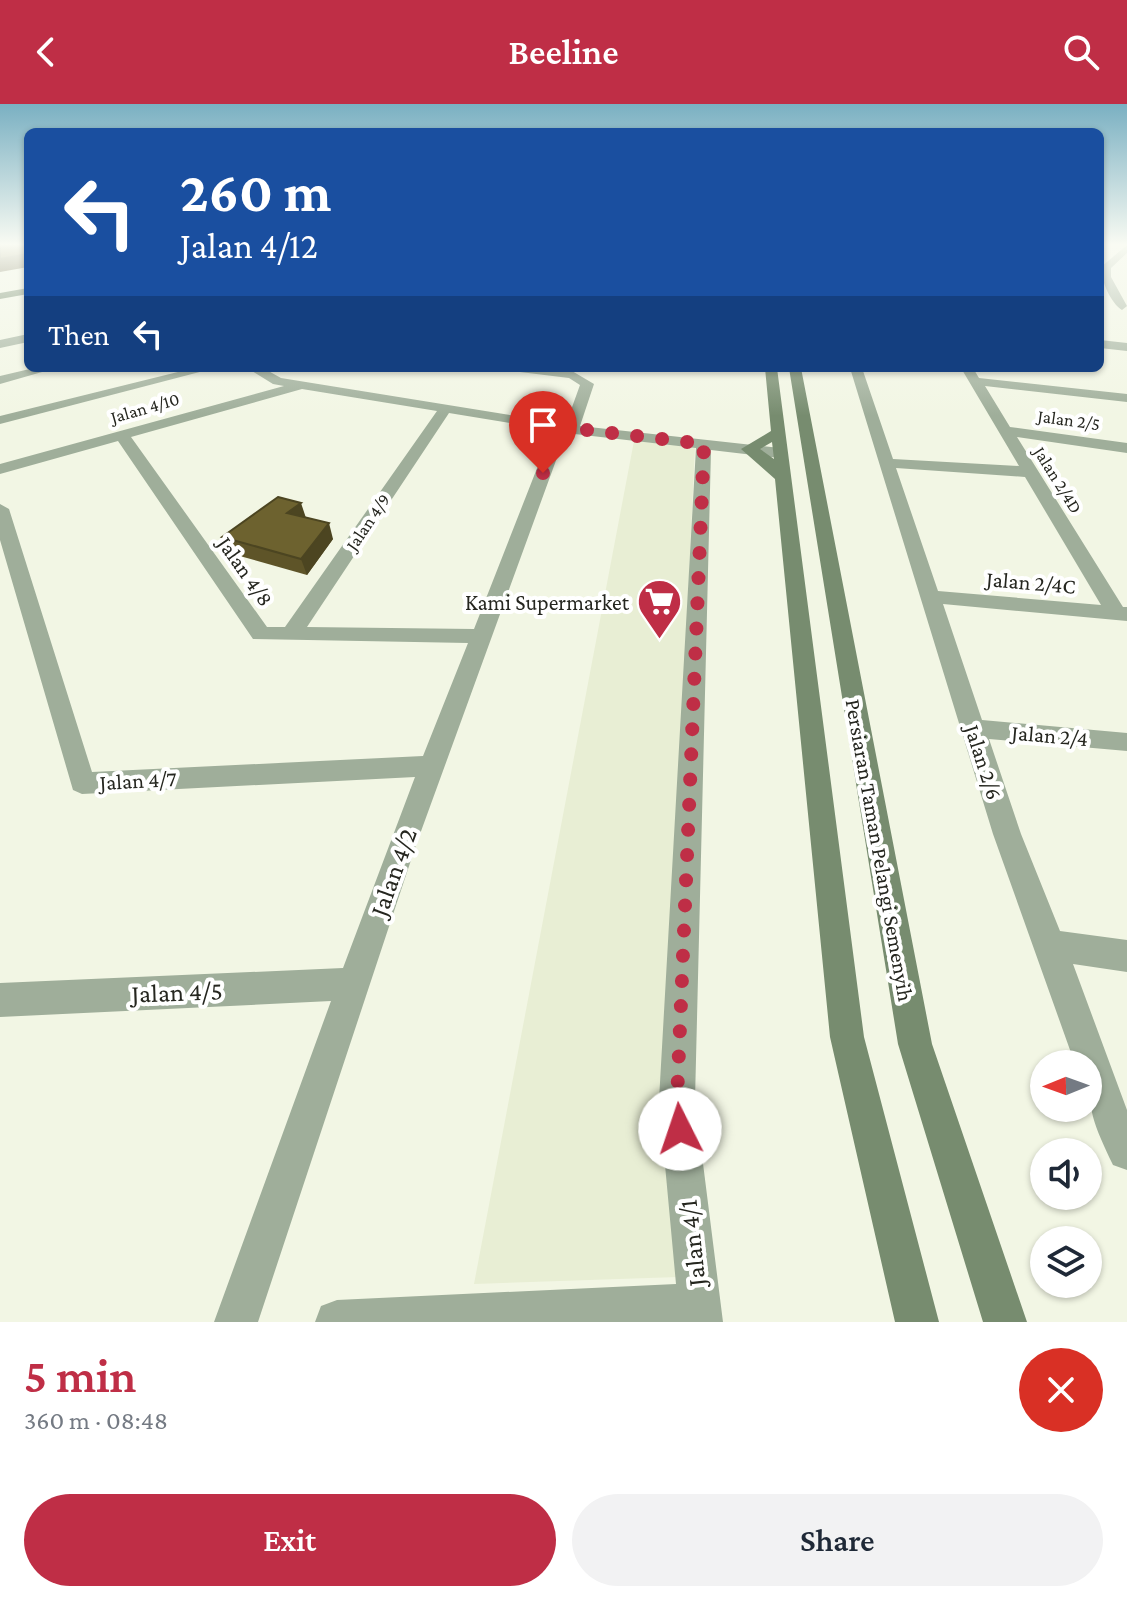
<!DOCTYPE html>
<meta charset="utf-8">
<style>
body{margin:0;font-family:"Crimson Pro",serif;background:#f2f2f3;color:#1f2937;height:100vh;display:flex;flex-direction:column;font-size:30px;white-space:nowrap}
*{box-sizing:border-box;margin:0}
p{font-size:26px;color:#747a83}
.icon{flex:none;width:44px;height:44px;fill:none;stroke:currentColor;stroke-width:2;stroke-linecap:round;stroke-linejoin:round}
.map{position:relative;height:1218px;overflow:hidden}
.side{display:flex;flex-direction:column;background:#fff;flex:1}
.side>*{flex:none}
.top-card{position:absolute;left:24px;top:24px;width:1080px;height:244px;border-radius:12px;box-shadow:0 2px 6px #0004;background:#1a4fa0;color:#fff;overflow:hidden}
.needle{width:52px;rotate:269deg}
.fabs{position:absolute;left:1030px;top:946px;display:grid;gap:16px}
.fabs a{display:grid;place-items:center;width:72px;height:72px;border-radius:50%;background:#fff;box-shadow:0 2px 6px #0004;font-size:40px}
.pin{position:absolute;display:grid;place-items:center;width:68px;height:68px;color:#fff;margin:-82px -34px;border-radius:50% 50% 50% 0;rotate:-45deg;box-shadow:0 0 8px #0007}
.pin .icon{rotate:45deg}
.me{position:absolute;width:88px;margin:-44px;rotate:356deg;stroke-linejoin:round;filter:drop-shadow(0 0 6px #0008)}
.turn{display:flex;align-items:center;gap:28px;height:168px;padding:0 24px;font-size:36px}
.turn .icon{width:104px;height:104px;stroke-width:2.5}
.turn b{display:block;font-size:56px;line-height:68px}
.then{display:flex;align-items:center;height:76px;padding:0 24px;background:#0003;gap:16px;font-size:30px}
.round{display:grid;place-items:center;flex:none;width:84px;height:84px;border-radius:42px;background:#f2f2f3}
.headline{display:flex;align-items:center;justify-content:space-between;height:136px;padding:0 24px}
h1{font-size:48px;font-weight:600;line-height:60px;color:#bf2e46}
.cta{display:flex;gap:16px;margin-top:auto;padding:16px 24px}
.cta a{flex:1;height:92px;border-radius:48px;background:#bf2e46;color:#fff;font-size:32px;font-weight:600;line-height:92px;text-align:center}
.cta a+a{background:#f2f2f3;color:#1f2937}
header{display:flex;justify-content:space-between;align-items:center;height:104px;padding:0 24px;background:#bf2e46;color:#fff;font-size:36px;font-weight:600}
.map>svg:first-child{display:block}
.built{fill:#e8eed4}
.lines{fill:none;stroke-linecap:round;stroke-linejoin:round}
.street{fill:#9fae9a;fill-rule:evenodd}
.secondary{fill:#778c6f;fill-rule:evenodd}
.primary{fill:#5a7451;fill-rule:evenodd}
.wall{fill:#5e5428}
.shaded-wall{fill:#4c4521}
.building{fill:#6d622f;stroke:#4c4521;stroke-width:2}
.route{stroke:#bf2e46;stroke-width:14;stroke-dasharray:0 25.2}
.labels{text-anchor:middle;stroke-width:8;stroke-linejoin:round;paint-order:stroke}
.far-street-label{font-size:18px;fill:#25261f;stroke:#fff}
.street-label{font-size:22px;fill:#25261f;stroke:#fff}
.poi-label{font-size:22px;fill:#25261f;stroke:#fff;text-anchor:end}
.near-street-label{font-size:26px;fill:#25261f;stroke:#fff}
</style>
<header><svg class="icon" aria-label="back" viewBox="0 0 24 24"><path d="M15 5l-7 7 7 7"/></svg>Beeline<svg class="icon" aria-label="search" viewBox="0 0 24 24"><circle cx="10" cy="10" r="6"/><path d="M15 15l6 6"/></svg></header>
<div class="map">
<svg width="1127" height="1218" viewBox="0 0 1127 1218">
<rect width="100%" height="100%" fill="#f2f6e4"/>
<!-- built -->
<polygon class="built" points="634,337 695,343 664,1007 678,1173 474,1180"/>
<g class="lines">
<!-- street -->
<g class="street">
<path d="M1127 141V149L1111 164V173L1127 202 1122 206C1111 199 1101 177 1101 163Z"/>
<polygon points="28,230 28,238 0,244 0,236"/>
<polygon points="1100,236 1127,239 1127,247 1100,244"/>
<polygon points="34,264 56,264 0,280 0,272"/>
<polygon points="194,264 215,264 0,320 0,312"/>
<path d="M247 264H263L281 274 566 320 580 281 569 274 520 268 514 264 572 267 594 280 580 322 780 344 788 349 780 354 711 346 695 996 723 1218H315L321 1202 337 1196 676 1180 659 996 696 344 566 329 416 741 258 1218H214L331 897 0 913V879L343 864 415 673 82 690 73 686 0 436V400L9 405 92 668 423 652 468 539 253 535 118 337 0 370V360L284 282 273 280ZM302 285 437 307 285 523H267L131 333ZM449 309 552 326 474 525 307 523Z"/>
<path d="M850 264H862L893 355 1019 362 961 264H973L979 274 1127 290V298L985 282 1010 323 1127 339V349L1017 333 1123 503H1127V517L943 500 982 616 1127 629V647L989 635 1021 730 1060 827 1127 836V868L1073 860 1127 1006V1066L1113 1061C1093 1019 1088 1007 1088 960H1075L993 730ZM896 364 1025 373 1101 501 938 487Z"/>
</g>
<!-- secondary -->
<g class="secondary">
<path d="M765 264H777L864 933 939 1218H895L830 933 775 375 741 345 771 327ZM772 338 774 355 760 345Z"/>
<polygon points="789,264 801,264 932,940 1027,1218 983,1218 898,940"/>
</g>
<!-- primary -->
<polygon class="primary" points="28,184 28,190 0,195 0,189"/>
</g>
<!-- wall -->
<polygon class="wall" points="305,413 333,435 307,471 229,449 222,433"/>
<!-- shaded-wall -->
<g class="shaded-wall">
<polygon points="28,150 28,163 0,168 0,155"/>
<polygon points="301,399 306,414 287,409"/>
<polygon points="329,419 333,435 307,471 301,455"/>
</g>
<!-- building -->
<g class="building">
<polygon points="0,141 28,141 28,150 0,155"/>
<polygon points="278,393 301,399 287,409 329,419 301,455 222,433"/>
</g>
<!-- sky -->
<linearGradient id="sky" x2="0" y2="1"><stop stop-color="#7ab0c2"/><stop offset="0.45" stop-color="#f9fbf3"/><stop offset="1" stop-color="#f9fbf3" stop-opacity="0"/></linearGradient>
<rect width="1127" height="312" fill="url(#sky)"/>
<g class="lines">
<!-- route -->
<polyline class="route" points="543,369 561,323 704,340 677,996 680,1025"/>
</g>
<!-- icons -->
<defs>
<symbol id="supermarket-pin" viewBox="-11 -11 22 30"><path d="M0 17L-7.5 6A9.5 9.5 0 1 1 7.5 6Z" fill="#bf2e46" stroke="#fff"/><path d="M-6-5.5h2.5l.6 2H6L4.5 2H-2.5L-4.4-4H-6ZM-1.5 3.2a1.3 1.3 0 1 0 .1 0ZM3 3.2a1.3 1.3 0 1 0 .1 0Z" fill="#fff"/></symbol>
</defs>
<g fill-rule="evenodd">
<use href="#supermarket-pin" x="634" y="472" width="51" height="69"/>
</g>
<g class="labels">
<!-- far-street labels -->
<g class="far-street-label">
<text transform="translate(145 304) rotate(-16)" y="6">Jalan 4/10</text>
<text transform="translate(1069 316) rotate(8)" y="6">Jalan 2/5</text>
<text transform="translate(1058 376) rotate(58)" y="6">Jalan 2/4D</text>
<text transform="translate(368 418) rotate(-56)" y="6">Jalan 4/9</text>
</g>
<!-- street labels -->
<g class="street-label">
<text transform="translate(246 467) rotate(55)" y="8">Jalan 4/8</text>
<text transform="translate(1031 478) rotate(5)" y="8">Jalan 2/4C</text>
<text transform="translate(1050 631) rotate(5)" y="8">Jalan 2/4</text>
<text transform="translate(984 658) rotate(72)" y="8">Jalan 2/6</text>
<text transform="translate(138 676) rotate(-3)" y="8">Jalan 4/7</text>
<text transform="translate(880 746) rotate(80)" y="8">Persiaran Taman Pelangi Semenyih</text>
</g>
<!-- poi labels -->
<g class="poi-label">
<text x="629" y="506">Kami Supermarket</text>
</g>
<!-- near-street labels -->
<g class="near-street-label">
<text transform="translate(393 768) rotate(-70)" y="9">Jalan 4/2</text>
<text transform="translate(177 888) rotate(-2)" y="9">Jalan 4/5</text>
<text transform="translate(692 1139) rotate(-96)" y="9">Jalan 4/1</text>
</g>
</g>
</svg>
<div class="fabs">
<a><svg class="needle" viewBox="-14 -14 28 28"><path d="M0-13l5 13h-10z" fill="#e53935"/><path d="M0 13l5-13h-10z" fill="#747a83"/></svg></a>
<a><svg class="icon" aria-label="sound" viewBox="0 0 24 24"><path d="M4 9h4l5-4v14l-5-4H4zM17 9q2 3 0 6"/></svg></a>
<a><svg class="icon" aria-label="layers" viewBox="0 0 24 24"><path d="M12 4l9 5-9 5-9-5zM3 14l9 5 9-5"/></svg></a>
</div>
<div class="pin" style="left:543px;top:369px;background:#d93025"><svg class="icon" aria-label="arrive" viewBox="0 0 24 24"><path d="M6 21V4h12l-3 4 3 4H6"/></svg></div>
<svg class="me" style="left:680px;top:1025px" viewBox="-20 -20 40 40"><circle r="19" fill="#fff"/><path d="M0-13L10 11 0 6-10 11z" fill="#bf2e46"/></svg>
<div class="top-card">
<div class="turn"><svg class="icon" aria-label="left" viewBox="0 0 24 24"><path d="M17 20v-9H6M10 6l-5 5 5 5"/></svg><div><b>260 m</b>Jalan 4/12</div></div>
<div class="then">Then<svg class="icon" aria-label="left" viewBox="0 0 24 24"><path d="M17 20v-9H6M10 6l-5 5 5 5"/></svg></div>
</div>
</div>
<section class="side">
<div class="headline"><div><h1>5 min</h1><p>360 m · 08:48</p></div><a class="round" style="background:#d93025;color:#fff"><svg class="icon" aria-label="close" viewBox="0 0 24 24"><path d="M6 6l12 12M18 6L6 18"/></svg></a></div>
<div class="cta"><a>Exit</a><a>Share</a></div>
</section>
